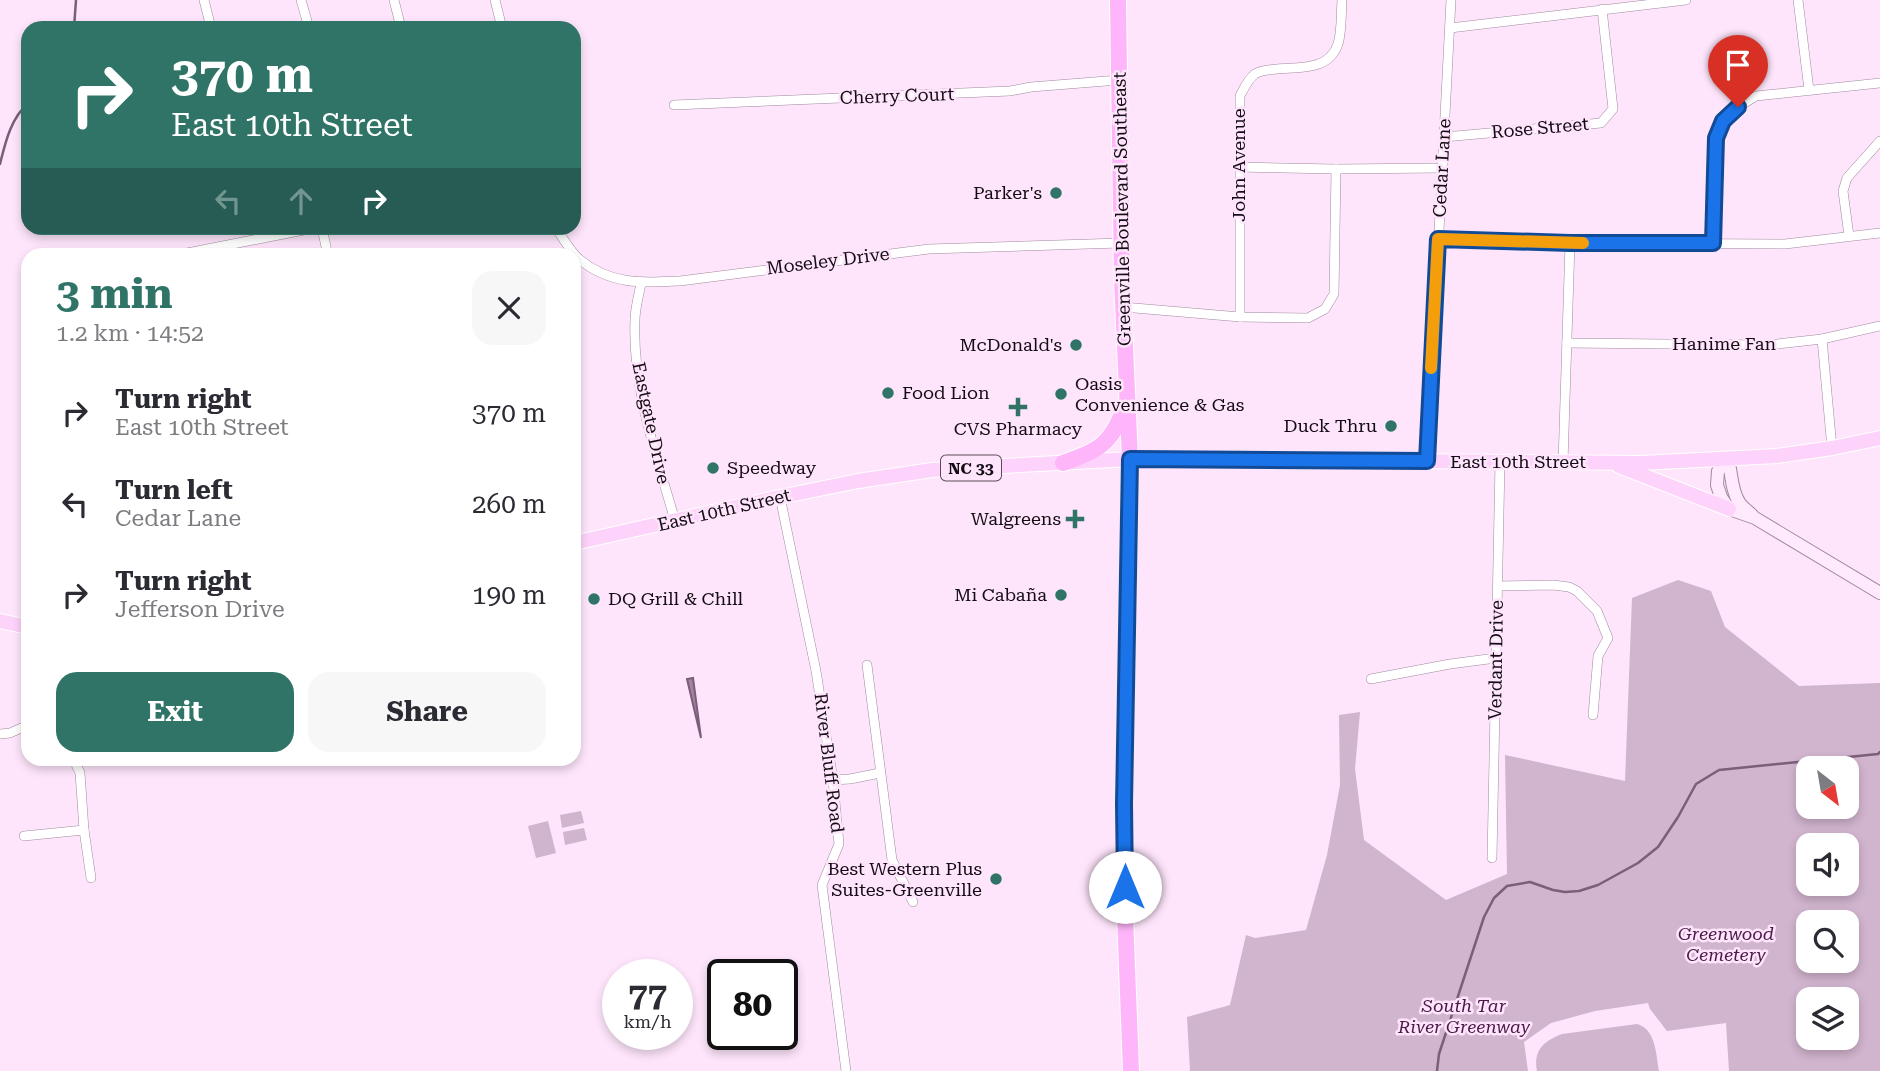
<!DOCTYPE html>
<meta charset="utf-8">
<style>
body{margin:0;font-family:"Roboto Serif",serif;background:#f7f7f7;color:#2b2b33;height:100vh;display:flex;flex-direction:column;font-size:26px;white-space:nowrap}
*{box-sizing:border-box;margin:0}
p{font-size:23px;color:#7c7c81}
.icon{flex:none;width:38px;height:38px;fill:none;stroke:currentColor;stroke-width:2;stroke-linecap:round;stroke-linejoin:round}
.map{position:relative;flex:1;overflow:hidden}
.details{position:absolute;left:21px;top:248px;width:560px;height:518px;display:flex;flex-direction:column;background:#fff;border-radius:21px;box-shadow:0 4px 10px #0003}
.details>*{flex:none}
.top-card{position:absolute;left:21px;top:21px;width:560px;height:214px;border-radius:21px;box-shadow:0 4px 10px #0003;background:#307468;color:#fff;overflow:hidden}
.needle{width:46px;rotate:149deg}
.fabs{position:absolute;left:1796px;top:756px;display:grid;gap:14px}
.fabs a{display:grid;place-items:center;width:63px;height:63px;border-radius:14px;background:#fff;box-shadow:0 4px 10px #0003;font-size:35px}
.speed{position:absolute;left:602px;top:959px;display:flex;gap:14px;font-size:35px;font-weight:700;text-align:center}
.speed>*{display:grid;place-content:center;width:91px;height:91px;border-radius:50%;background:#fff;box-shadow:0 4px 10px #0003;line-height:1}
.speed small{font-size:18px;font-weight:400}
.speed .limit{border:4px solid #111;border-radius:10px;background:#fff;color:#111}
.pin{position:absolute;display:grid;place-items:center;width:60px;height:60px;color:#fff;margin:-72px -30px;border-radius:50% 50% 50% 0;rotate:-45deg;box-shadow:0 0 7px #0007}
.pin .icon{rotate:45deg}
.me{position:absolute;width:77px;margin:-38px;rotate:0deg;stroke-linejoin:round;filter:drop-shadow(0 0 5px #0008)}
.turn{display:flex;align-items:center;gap:24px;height:147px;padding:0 35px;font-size:32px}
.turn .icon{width:91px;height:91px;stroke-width:2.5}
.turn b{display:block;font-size:49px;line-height:60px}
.lanes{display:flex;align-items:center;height:66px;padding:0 35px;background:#0003;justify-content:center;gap:35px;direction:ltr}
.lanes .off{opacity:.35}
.round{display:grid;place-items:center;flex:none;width:74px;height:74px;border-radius:21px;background:#f7f7f7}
.headline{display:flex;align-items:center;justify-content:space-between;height:119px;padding:0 35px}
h1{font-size:42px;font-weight:700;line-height:52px;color:#307468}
.button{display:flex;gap:14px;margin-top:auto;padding:14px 35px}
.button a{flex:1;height:80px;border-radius:21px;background:#307468;color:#fff;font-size:28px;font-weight:700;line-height:80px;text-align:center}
.button a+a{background:#f7f7f7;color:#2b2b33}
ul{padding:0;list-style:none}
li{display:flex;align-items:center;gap:21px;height:91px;padding:0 35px}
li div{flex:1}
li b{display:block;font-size:26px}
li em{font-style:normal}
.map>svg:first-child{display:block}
.green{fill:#d1b4ce;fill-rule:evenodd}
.water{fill:#a781a4;stroke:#7b5e79;stroke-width:2}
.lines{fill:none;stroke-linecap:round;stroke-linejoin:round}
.stream{stroke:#7b5e79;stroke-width:2.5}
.street-casing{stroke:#a0899e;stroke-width:10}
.secondary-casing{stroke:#a0899e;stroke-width:14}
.primary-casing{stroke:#fff;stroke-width:16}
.highway-casing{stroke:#fff;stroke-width:18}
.street{stroke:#fff;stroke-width:9}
.secondary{stroke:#ffe9fd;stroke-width:12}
.primary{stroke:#fed3fb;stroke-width:14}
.highway{stroke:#feb5f9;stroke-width:16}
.route-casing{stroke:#114b97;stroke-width:18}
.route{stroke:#1a73e8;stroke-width:12}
.slow{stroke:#f59e0b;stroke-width:12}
.poi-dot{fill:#307468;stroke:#fee5fb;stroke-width:2.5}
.labels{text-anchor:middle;stroke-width:5;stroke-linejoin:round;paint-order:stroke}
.shield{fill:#fee5fb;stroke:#5a4d59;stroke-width:2}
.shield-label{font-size:16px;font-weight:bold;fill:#140c14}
.street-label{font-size:18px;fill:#140c14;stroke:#fee5fb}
.poi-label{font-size:18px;fill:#140c14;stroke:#fee5fb;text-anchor:end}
.park-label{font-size:18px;font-style:italic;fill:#4a1948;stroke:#fee5fb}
</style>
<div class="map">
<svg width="1880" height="1071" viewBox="0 0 1880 1071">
<rect width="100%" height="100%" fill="#fee5fb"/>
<!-- green -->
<g class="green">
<path d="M1678 580 1711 591 1725 627 1799 686 1880 683V1071H1729L1726 1023 1667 1031 1650 1009 1648 1003 1595 1011 1551 1023 1524 1042 1528 1071H1190L1187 1017 1230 1005 1246 935 1255 938 1306 930 1327 855 1340 785 1339 715 1360 712 1355 769 1364 840 1446 900 1507 874 1505 755 1625 781 1632 598ZM1846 768V807H1808V768ZM1808 845H1846V884H1808ZM1846 922V961H1808V922ZM1808 999H1846V1038H1808Z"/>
<polygon points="581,811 584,823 562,828 560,815"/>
<polygon points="548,821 556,853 536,858 528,826"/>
<polygon points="584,828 587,840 565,845 563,832"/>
<path d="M1637 1024C1656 1029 1656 1055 1659 1071H1537C1533 1050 1544 1041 1562 1034Z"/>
</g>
<!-- water -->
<polygon class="water" points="693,678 701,738 687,679"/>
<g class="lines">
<!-- stream -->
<g class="stream">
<polyline points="74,28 76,0"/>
<path d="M0 164C5 144 11 117 28 104"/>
<polyline points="1437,1071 1439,1054 1484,917 1494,898 1507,886 1530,882 1553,890 1565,892 1579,891 1598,885 1638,863 1658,847 1678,817 1696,784 1719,770 1878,754 1880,752"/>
</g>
<defs>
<g id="street">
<polyline points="204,0 211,28"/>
<polyline points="301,0 309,28"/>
<polyline points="394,0 401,28"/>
<polyline points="495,0 502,28"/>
<polyline points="1798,0 1809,90"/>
<polyline points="1450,28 1686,0"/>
<polyline points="674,105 1010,91 1031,87 1119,80"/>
<polyline points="1444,137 1601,123 1613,109 1602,9"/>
<polyline points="1239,167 1336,169 1442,168"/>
<polyline points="322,228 328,256"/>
<path d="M556 228C563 238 570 251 579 259 610 285 643 283 680 281L929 249 1121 243"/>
<polyline points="1849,236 1843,191 1847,178 1880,141"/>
<polyline points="1438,239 1570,243 1785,244 1880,233"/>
<polyline points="1713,243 1716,139 1722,121 1738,107 1756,96 1880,83"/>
<polyline points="172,256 314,228"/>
<path d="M641 283C639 295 635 308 635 320 632 388 657 457 675 521"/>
<polyline points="1123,307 1240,317 1308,318 1325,309 1334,294 1336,169"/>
<path d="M1240 317V96C1244 88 1248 79 1255 74 1261 70 1270 70 1277 69 1299 67 1329 71 1338 44 1342 31 1341 14 1342 0"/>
<polyline points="1822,339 1832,448"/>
<polyline points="1567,343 1768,345 1822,339 1880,326"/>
<polyline points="1427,462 1451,0"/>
<polyline points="1563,463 1570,243"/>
<polyline points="780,497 816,671 833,780 839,844 822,885 846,1071"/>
<polyline points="1498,586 1553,585 1569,587 1577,591 1597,611 1608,638 1598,656 1593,715"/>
<polyline points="867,665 892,860 913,902"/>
<polyline points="28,679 28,690"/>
<polyline points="1371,679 1450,664 1496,658"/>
<polyline points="0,734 10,733 28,725"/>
<polyline points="74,760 80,773 84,830 91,878"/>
<polyline points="833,780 850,779 880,773"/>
<polyline points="24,836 84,830"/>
<polyline points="1492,858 1500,462"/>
</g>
<g id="secondary">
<polyline points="1728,460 1718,471 1717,485 1721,497 1729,509 1755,518 1880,593"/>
<path d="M1728 460C1732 473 1731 490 1739 502 1742 507 1748 511 1752 515"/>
</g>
<g id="primary">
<polyline points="1619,466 1729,509"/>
<polyline points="574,543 780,497 858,481 932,470 1130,459 1641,463 1777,456 1832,448 1880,438"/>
<polyline points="0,621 28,627"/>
</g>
<g id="highway">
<polyline points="1118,0 1122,278 1130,459 1124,804 1125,915 1131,1071"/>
<path d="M1063 463C1101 449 1110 445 1125 407"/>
</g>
</defs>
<!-- street casing -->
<use href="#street" class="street-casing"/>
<!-- secondary casing -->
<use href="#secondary" class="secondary-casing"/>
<!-- primary casing -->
<use href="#primary" class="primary-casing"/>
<!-- highway casing -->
<use href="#highway" class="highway-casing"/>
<!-- street -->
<use href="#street" class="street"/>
<!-- secondary -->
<use href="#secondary" class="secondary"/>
<!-- primary -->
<use href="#primary" class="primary"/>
<!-- highway -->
<use href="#highway" class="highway"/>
</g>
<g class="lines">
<defs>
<polyline id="route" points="1125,887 1124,804 1130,459 1427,461 1438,239 1570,243 1713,243 1716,138 1723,121 1738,107"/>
</defs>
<!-- route casing -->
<use href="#route" class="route-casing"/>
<!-- route -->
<use href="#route" class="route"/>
<!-- slow -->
<polyline class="slow" points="1431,368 1438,239 1583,243"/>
</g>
<!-- markers -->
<g class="poi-dot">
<circle cx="1056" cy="193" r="7"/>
<circle cx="1076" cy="345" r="7"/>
<circle cx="888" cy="393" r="7"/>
<circle cx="1061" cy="394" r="7"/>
<path d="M1014.5 396.5h7v7h7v7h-7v7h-7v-7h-7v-7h7z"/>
<circle cx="1391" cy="426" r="7"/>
<circle cx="713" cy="468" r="7"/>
<path d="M1071.5 508.5h7v7h7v7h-7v7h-7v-7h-7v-7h7z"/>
<circle cx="1061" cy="595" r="7"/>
<circle cx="594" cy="599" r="7"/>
<circle cx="996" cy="879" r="7"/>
</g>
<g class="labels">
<!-- shield labels -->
<rect class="shield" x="941" y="455.5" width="60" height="25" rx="5"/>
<g class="shield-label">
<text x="971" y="474">NC 33</text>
</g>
<!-- street labels -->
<g class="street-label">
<text transform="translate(897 96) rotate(-2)" y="6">Cherry Court</text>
<text transform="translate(1540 128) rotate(-5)" y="6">Rose Street</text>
<text transform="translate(1239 165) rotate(-90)" y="6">John Avenue</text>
<text transform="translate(1442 168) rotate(-87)" y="6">Cedar Lane</text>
<text transform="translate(1122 209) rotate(-91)" y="6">Greenville Boulevard Southeast</text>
<text transform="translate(828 261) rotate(-7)" y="6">Moseley Drive</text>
<text x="1724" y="350">Hanime Fan</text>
<text transform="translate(651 423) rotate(78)" y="6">Eastgate Drive</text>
<text x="1518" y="468">East 10th Street</text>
<text transform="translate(724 510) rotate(-13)" y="6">East 10th Street</text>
<text transform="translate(1496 660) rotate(-89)" y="6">Verdant Drive</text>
<text transform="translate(829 763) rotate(83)" y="6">River Bluff Road</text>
</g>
<!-- poi labels -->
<g class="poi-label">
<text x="1042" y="199">Parker's</text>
<text x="1062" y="351">McDonald's</text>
<text x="1075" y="390" text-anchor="start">Oasis<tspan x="1075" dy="21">Convenience &amp; Gas</tspan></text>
<text x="902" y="399" text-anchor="start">Food Lion</text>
<text x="1377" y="432">Duck Thru</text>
<text x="1018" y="435" text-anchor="middle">CVS Pharmacy</text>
<text x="727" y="474" text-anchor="start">Speedway</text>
<text x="1061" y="525">Walgreens</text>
<text x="1047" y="601">Mi Cabaña</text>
<text x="608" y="605" text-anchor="start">DQ Grill &amp; Chill</text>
<text x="982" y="875">Best Western Plus<tspan x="982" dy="21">Suites-Greenville</tspan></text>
</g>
<!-- park labels -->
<g class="park-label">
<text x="1726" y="940">Greenwood<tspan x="1726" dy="21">Cemetery</tspan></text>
<text x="1464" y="1012">South Tar<tspan x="1464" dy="21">River Greenway</tspan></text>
</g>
</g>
</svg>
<div class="fabs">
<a><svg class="needle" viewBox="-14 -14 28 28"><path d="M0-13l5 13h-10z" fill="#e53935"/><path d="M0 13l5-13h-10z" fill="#7c7c81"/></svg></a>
<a><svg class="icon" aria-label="sound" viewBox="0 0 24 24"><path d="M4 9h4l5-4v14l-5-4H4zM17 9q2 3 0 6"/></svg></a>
<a><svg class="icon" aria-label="search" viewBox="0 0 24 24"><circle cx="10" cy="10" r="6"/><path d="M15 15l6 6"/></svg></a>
<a><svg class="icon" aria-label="layers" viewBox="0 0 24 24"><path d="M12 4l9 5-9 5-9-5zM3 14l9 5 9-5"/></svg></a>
</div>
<div class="speed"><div>77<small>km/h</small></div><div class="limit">80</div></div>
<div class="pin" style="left:1738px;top:107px;background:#d93025"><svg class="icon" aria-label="arrive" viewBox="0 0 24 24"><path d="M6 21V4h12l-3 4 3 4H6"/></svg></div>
<svg class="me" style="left:1125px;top:887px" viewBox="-20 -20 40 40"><circle r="19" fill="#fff"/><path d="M0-13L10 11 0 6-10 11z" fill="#1a73e8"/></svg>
<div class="top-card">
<div class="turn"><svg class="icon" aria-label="right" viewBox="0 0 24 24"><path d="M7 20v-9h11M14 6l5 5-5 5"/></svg><div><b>370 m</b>East 10th Street</div></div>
<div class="lanes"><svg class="icon off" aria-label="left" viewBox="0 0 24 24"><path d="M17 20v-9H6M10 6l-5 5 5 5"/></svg><svg class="icon off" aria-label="ahead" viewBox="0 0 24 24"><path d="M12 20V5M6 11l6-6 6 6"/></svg><svg class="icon" aria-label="right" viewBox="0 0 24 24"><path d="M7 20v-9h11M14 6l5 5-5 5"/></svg></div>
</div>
<section class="details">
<div class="headline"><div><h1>3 min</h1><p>1.2 km · 14:52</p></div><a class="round"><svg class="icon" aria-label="close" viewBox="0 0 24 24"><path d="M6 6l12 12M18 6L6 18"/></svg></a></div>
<ul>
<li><svg class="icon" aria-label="right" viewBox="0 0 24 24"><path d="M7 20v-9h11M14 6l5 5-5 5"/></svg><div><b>Turn right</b><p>East 10th Street</p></div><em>370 m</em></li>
<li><svg class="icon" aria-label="left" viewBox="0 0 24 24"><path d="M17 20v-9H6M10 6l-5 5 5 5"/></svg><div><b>Turn left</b><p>Cedar Lane</p></div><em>260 m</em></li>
<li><svg class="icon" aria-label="right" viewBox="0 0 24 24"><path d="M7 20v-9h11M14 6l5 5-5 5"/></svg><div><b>Turn right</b><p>Jefferson Drive</p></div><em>190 m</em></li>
</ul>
<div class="button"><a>Exit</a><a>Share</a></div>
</section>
</div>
